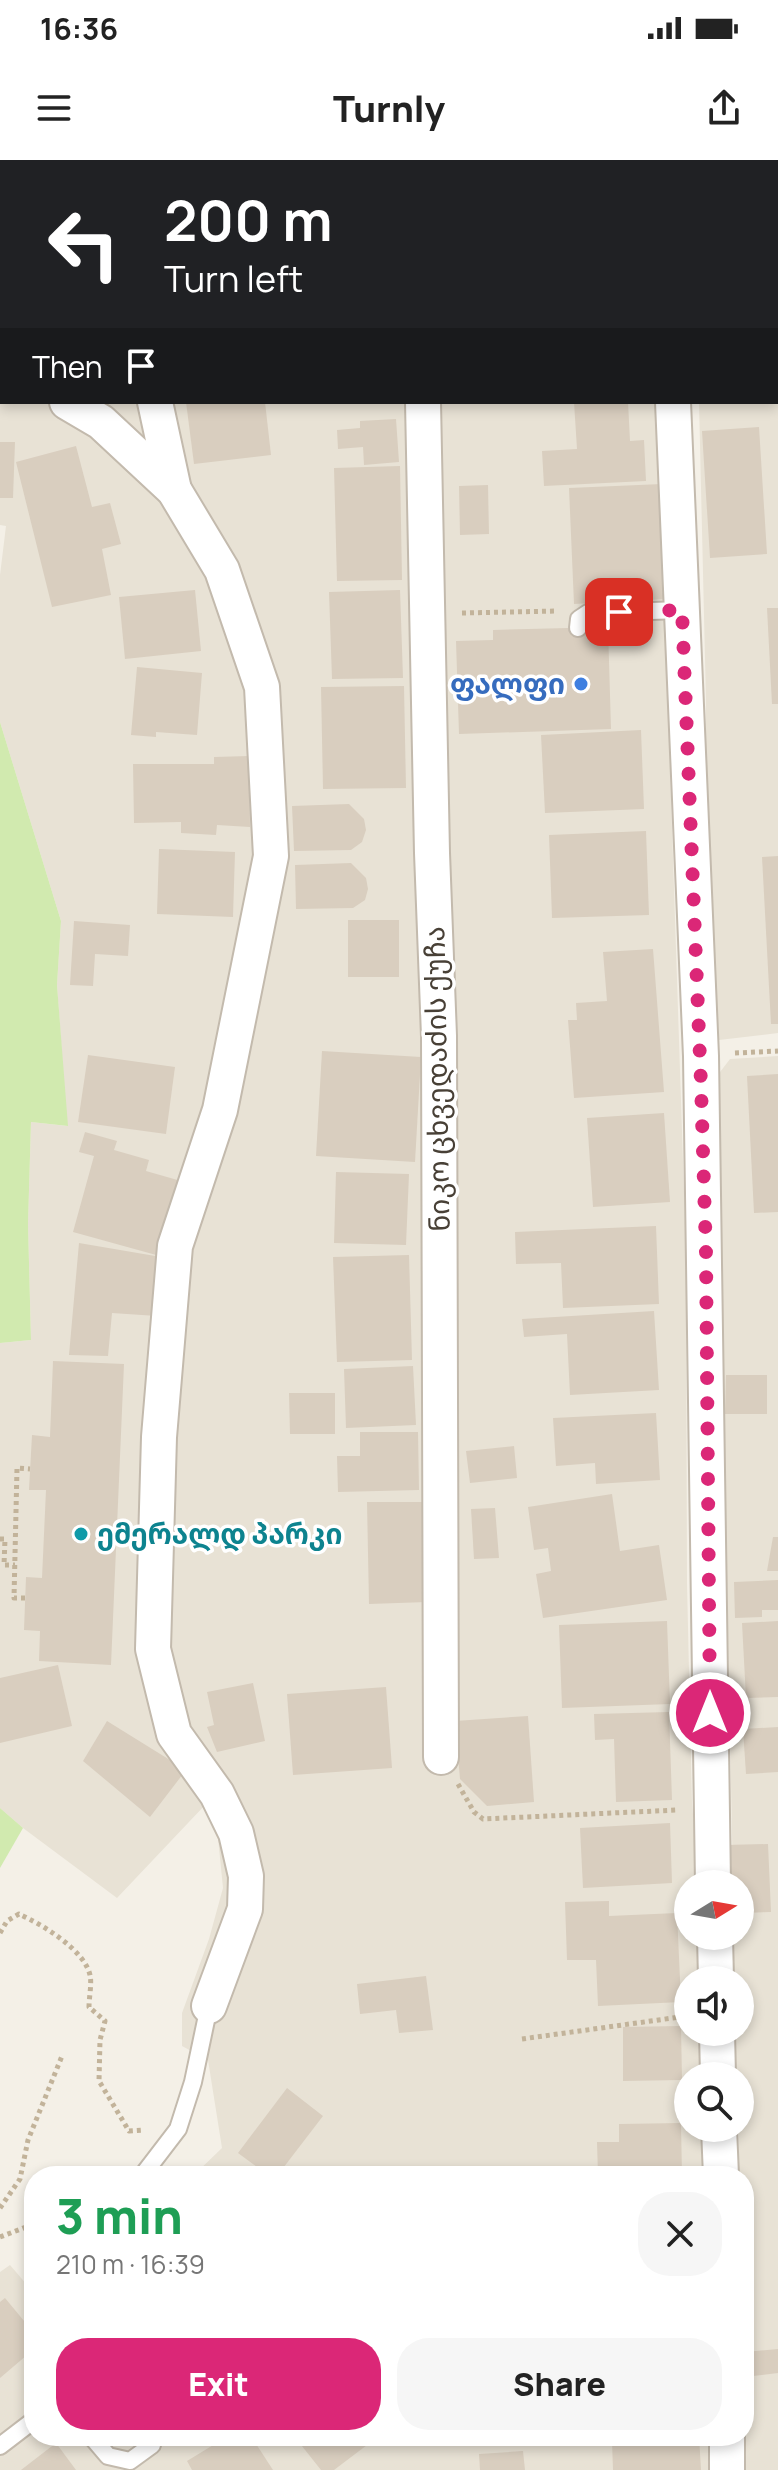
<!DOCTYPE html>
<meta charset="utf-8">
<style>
body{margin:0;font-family:Manrope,"Noto Sans Georgian",sans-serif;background:#f6f6f6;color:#222;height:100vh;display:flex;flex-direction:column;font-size:30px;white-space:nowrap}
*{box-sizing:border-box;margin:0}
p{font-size:26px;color:#767676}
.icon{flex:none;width:44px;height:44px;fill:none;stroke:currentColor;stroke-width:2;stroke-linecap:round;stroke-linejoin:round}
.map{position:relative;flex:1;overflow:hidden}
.drawer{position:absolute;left:24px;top:2006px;width:730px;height:280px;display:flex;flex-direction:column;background:#fff;border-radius:32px;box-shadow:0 4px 12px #0003}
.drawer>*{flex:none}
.guide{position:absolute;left:0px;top:0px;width:778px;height:244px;box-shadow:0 4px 12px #0003;background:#202124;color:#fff;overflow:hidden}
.needle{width:52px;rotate:79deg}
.buttons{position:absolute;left:674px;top:1710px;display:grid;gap:16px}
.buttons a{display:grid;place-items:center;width:80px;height:80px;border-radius:50%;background:#fff;box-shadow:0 4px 12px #0003;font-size:40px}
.pin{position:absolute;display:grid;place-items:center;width:68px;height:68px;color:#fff;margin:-34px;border-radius:16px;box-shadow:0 4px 12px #0006}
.me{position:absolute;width:88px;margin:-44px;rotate:0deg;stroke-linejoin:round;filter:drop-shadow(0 0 6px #0008)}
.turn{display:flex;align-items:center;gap:28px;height:168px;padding:0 32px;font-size:36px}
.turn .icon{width:104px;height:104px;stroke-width:2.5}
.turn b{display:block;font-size:56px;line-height:68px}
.then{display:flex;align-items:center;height:76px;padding:0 32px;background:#0003;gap:16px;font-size:30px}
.round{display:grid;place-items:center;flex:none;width:84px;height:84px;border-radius:32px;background:#f6f6f6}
.summary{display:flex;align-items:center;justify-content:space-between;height:136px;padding:0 32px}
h1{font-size:48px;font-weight:800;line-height:60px;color:#1e9e55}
.action{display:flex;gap:16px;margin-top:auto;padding:16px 32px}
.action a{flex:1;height:92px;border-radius:32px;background:#db2777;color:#fff;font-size:32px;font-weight:800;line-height:92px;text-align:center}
.action a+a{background:#f6f6f6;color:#222}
.status{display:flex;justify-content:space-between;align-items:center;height:56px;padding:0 40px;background:#fff;direction:ltr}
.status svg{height:22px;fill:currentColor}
header{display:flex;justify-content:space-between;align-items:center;height:104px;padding:0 32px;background:#fff;font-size:36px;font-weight:800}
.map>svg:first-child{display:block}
.residential{fill:#e8e2d5}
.green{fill:#d1eaaf}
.building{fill:#d9cebf}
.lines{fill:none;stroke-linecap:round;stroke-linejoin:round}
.service-casing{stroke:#c3baad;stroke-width:20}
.minor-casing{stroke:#c3baad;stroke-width:38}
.path{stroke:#c2b39a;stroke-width:5;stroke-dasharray:4 4;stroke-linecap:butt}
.service{stroke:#fff;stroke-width:16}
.minor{stroke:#fff;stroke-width:34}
.route{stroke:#db2777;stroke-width:14;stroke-dasharray:0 25.2}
.shop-dot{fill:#3f7fe0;stroke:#fff;stroke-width:3}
.culture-dot{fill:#0f9aa8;stroke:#fff;stroke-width:3}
.labels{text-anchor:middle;stroke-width:7;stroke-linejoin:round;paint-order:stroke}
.shop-label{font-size:28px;font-weight:bold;fill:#366cbe;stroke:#fff;text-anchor:end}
.street-label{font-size:28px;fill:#484036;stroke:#fff}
.culture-label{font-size:28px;font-weight:bold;fill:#0d838f;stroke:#fff;text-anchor:start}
</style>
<div class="status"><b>16:36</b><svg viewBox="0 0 49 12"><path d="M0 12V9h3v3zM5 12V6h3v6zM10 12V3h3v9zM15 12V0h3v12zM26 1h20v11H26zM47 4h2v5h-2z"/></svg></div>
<header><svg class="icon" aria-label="menu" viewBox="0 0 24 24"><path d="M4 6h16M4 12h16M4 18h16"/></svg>Turnly<svg class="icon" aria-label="share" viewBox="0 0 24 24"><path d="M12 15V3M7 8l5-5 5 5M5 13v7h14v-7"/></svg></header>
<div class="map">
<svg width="778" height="2310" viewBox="0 0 778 2310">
<rect width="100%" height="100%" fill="#f4f0e7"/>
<!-- residential -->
<g class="residential">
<polygon points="0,0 649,0 649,2 2,2 2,242 658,242 686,1093 687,1423 692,1643 699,1724 688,1724 688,1776 702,1776 704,1820 688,1820 688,1872 706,1872 707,1916 688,1916 688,1968 709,1968 710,2016 193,2016 222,1988 208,1900 182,1886 182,1853 209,1779 223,1728 218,1678 206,1644 117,1738 23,1668 0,1648 0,1183 31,1180 28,1064 31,962 67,966 57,825 61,761 0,562 0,415 6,366 0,365"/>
<polygon points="688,0 778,0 778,873 719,880 705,676 706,541 699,242 776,242 776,2"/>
<polygon points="778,896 778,2310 744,2310 744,2016 738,2016 740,1916 736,1916 735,1872 740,1872 740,1820 734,1820 734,1776 740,1776 740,1724 733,1724 717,916 730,899"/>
<polygon points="10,2105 34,2133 34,2276 718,2276 719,2310 0,2310 0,2112"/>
</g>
<!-- green -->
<g class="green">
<polygon points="0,562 61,761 57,825 68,966 31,962 28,1064 31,1180 0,1183"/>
<polygon points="0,1648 23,1668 0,1708"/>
</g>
<!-- building -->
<g class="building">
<polygon points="186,242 265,242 271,295 194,304"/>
<polygon points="574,242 628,242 630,281 644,280 646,321 544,326 542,291 577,289"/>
<polygon points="396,259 399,302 364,305 363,287 338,289 337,270 360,268 360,261"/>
<polygon points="759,267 767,394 710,398 702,271"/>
<polygon points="0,282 15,282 13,338 0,338"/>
<polygon points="76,286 92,347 110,343 121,384 102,389 111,435 52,447 16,302"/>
<polygon points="400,306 402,420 337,421 334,308"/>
<polygon points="662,324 667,439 574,444 569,328"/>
<polygon points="488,325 489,374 460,375 459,326"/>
<polygon points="195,430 201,491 125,499 119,437"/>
<polygon points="400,430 403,518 332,519 329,432"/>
<polygon points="767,448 778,448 778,544 772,544"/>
<polygon points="608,467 611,569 459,574 456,481 493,480 493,470"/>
<polygon points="137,507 202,513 197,575 156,572 156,577 131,575"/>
<polygon points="404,526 406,628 323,629 321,527"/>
<polygon points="641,570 644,649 545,653 541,575"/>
<polygon points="249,596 250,667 217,665 216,675 181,673 181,662 134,663 133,604 214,604 214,597"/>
<polygon points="349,644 364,659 366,670 362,682 351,690 294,691 292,646"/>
<polygon points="646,671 649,755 552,758 549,675"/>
<polygon points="159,689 235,692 233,757 157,754"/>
<polygon points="778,696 778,864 771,864 762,697"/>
<polygon points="351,703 366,718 368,729 365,740 353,748 296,749 295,705"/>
<rect x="348" y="760" width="51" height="57"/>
<polygon points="74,761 130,765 128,796 95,794 93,826 70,825"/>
<polygon points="653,789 664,932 574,938 568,860 577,860 576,843 607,841 603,792"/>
<polygon points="322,891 421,897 415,1002 316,996"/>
<polygon points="88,895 175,907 166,974 78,962"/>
<polygon points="778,914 778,1052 754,1053 747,916"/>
<polygon points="664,953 670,1042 593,1047 587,958"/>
<polygon points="85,972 117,981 114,990 149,1000 146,1011 188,1023 157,1156 112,1153 108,1196 69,1195 79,1083 167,1098 73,1072 94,996 79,992"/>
<polygon points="336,1012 409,1014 406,1085 334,1083"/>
<polygon points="656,1066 659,1144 563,1148 561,1103 516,1104 515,1072"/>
<polygon points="409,1095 412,1200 337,1202 333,1097"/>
<polygon points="654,1151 659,1230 570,1235 567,1174 524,1177 522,1159"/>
<polygon points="53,1201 124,1204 111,1505 39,1501 40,1471 24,1470 26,1417 42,1418 46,1330 29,1330 32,1275 50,1277"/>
<polygon points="413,1206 416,1265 346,1268 344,1209"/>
<polygon points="726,1215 767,1215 767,1254 725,1254"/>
<polygon points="289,1233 335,1233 335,1274 290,1274"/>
<polygon points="656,1253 660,1320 596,1324 595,1303 556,1306 553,1258"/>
<polygon points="360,1272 418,1272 419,1330 338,1332 337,1296 360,1296"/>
<polygon points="514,1286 517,1318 470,1323 466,1291"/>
<polygon points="612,1334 620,1391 659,1385 667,1440 543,1458 536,1414 551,1411 548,1388 534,1390 528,1347"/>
<polygon points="367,1342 425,1342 427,1442 369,1444"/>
<polygon points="495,1348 499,1398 474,1399 471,1349"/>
<polygon points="773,1377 778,1377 778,1411 767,1411"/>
<polygon points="778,1420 778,1450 762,1450 762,1457 735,1458 734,1422"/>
<polygon points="667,1461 670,1544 562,1548 559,1465"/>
<polygon points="778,1461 778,1537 746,1538 742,1463"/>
<polygon points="58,1505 72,1566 0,1583 0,1518"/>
<polygon points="253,1523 265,1581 217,1592 207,1567 214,1565 207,1532"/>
<polygon points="386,1527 392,1608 293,1615 287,1534"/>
<polygon points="669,1552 672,1640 616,1642 614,1579 595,1580 594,1554"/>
<polygon points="528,1556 534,1642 487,1646 460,1619 455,1561"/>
<polygon points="107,1561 186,1610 150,1657 83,1601"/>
<polygon points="778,1567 778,1612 746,1614 743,1569"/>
<polygon points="670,1663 672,1723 583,1728 580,1668"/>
<polygon points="768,1684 771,1752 740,1753 740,1724 726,1724 725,1685"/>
<polygon points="609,1741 609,1756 677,1753 681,1842 598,1846 596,1800 567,1800 565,1742"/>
<polygon points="426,1816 433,1870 399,1873 396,1850 360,1854 357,1824"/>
<polygon points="681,1866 682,1920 623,1921 623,1867"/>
<polygon points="287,1928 323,1956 277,2016 269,2016 238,1993"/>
<polygon points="681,1963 682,2016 598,2015 597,1982 619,1982 619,1964"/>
<polygon points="5,2138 34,2173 34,2189 0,2218 0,2142"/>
<polygon points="778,2189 778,2213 744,2217 744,2192"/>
<polygon points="228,2276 251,2276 273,2310 192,2310 187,2301"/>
<polygon points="294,2276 360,2276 367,2285 334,2310 321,2310"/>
<polygon points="625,2276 699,2276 701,2310 613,2310 612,2281 625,2280"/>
<polygon points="56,2283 76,2310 21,2310"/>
<polygon points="523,2291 525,2310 480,2310 479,2294"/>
</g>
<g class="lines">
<defs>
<g id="service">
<polyline points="529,0 529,2"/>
<polyline points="578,468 579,459 588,453 682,450"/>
<polyline points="142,2016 178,1969 193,1922 209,1846"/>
<polyline points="91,2276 108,2296 130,2301 152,2285"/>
<polyline points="0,2286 34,2260"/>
</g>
<g id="minor">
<polyline points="397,0 397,2"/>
<polyline points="662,0 662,2"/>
<polyline points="326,2 331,0"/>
<polyline points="0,215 2,215"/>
<polyline points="67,242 101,262 174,330 222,410 262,527 271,696 220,950 175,1086 159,1277 153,1489 174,1574 217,1634 236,1673 246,1716 245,1749 209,1846"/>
<polyline points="155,242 174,330"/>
<polyline points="423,242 432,693 439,876 441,1597"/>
<polyline points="673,242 701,896 713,1724"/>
<polyline points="715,1776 716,1820"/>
<polyline points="717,1872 718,1916"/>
<polyline points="719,1968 721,2016"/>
<polyline points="727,2276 727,2310"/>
</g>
</defs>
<!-- service casing -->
<use href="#service" class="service-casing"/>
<!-- minor casing -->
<use href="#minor" class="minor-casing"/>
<!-- path -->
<g class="path">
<polyline points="462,453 556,451"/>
<polyline points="735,893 778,891"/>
<polyline points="0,1379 5,1379 4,1405 15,1405"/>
<polyline points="25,1438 14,1438 17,1308 30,1309"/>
<polyline points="458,1624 474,1652 483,1659 677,1650"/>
<path d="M0 1773 7 1761 19 1754C41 1764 84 1789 90 1815 92 1824 89 1837 89 1847L105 1861 100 1880 99 1921 129 1971 144 1970"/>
<polyline points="522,1879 687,1856"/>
<polyline points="0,2048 20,2019 28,1980 62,1896"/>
<polyline points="0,2077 34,2064"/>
</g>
<!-- service -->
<use href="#service" class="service"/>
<!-- minor -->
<use href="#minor" class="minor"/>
</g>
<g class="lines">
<!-- route -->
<polyline class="route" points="619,452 682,450 701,924 706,1093 710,1553"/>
</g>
<!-- markers -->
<circle class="shop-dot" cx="581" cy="524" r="8"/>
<circle class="culture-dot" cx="81" cy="1374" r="8"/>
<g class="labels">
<!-- shop labels -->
<g class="shop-label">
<text x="565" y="534">ფალფი</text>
</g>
<!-- street labels -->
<g class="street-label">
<text transform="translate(437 919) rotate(-91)" y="10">ნიკო ცხვედაძის ქუჩა</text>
</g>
<!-- culture labels -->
<g class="culture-label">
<text x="97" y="1384">ემერალდ პარკი</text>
</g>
</g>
</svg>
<div class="buttons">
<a><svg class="needle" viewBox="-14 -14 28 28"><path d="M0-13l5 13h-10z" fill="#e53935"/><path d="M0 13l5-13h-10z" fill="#767676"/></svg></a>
<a><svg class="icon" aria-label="sound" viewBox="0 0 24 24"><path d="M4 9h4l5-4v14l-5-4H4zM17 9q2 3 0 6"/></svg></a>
<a><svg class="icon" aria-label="search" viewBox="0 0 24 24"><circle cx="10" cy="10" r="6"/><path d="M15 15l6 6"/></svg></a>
</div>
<div class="pin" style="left:619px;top:452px;background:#d93025"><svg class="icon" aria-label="arrive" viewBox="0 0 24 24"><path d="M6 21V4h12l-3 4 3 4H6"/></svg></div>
<svg class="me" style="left:710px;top:1553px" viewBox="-20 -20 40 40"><circle r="17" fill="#db2777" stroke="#fff" stroke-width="3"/><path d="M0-11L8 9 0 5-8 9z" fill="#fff"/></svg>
<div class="guide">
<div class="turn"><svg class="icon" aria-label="left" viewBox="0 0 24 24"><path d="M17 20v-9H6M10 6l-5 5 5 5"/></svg><div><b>200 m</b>Turn left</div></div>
<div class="then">Then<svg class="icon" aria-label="arrive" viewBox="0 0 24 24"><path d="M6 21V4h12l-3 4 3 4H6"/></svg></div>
</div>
<section class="drawer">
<div class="summary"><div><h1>3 min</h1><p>210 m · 16:39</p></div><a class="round"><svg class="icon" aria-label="close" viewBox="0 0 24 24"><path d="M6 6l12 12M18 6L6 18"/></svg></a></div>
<div class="action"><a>Exit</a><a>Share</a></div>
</section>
</div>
